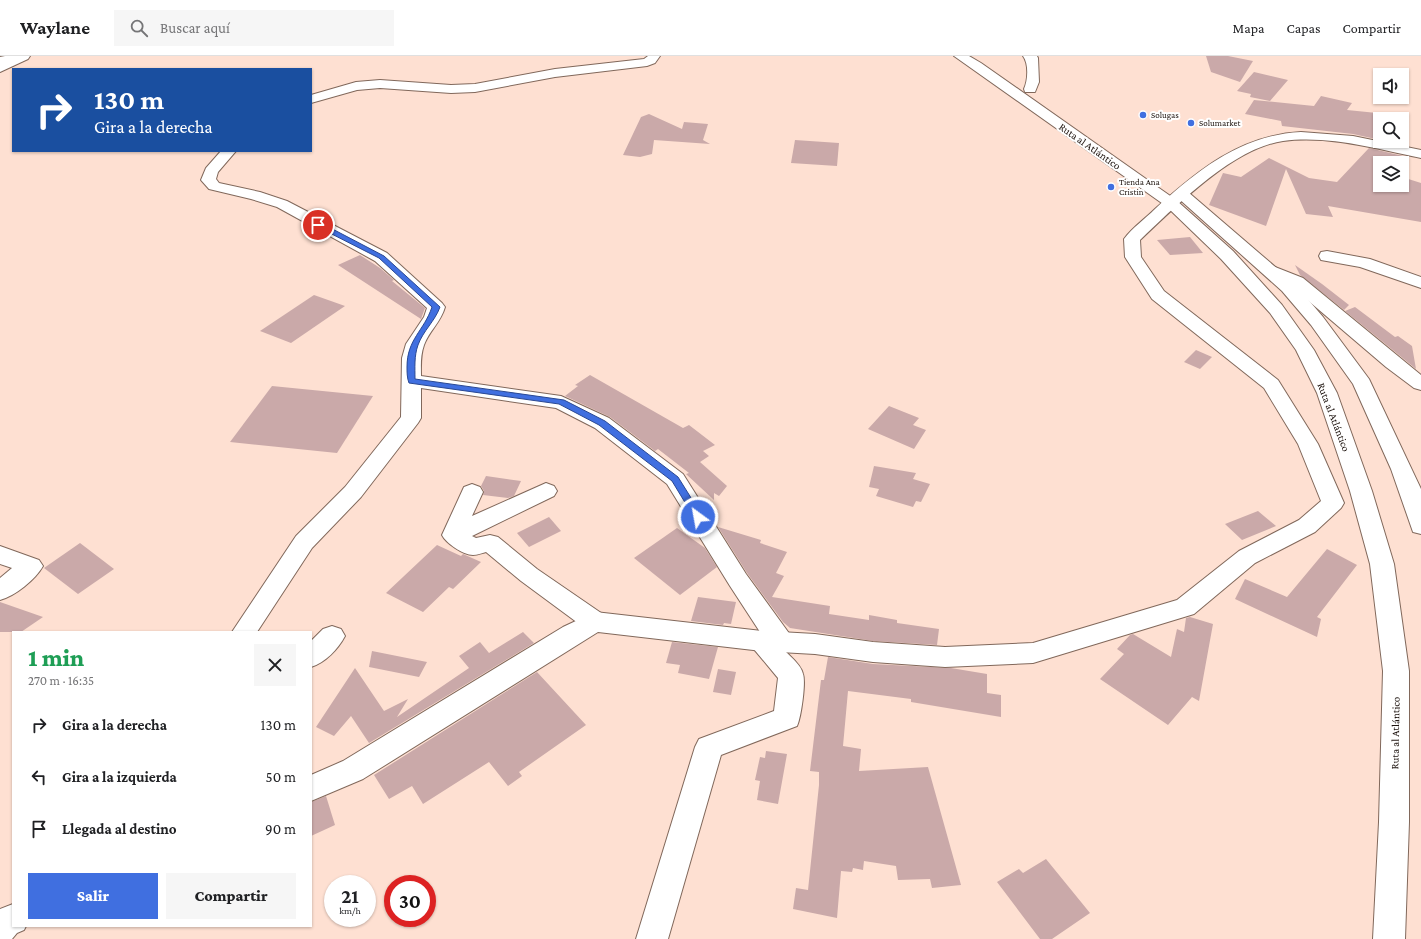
<!DOCTYPE html>
<html lang="es">
<meta charset="utf-8">
<style>
body{margin:0;font-family:"Crimson Pro",serif;background:#f6f6f6;color:#202124;height:100vh;display:flex;flex-direction:column;font-size:15px;white-space:nowrap}
*{box-sizing:border-box;margin:0}
p{font-size:13px;color:#757577}
.icon{flex:none;width:22px;height:22px;fill:none;stroke:currentColor;stroke-width:2;stroke-linecap:round;stroke-linejoin:round}
.map{position:relative;flex:1;overflow:hidden}
.side{position:absolute;left:12px;top:575px;width:300px;height:296px;display:flex;flex-direction:column;background:#fff;border-radius:0px;box-shadow:0 1px 3px #0004}
.side>*{flex:none}
.top-card{position:absolute;left:12px;top:12px;width:300px;height:84px;border-radius:0px;box-shadow:0 1px 3px #0004;background:#1a4fa0;color:#fff;overflow:hidden}
.tools{position:absolute;left:1373px;top:12px;display:grid;gap:8px}
.tools a{display:grid;place-items:center;width:36px;height:36px;border-radius:0px;background:#fff;box-shadow:0 1px 3px #0004;font-size:20px}
.speed{position:absolute;left:324px;top:819px;display:flex;gap:8px;font-size:20px;font-weight:700;text-align:center}
.speed>*{display:grid;place-content:center;width:52px;height:52px;border-radius:50%;background:#fff;box-shadow:0 1px 3px #0004;line-height:1}
.speed small{font-size:10px;font-weight:400}
.speed .limit{border:6px solid #d22;background:#fff;color:#111}
.pin{position:absolute;display:grid;place-items:center;width:34px;height:34px;color:#fff;margin:-17px;border:2px solid #fff;border-radius:50%;box-shadow:0 1px 4px #0007}
.me{position:absolute;width:44px;margin:-22px;rotate:328deg;stroke-linejoin:round;filter:drop-shadow(0 0 3px #0008)}
.turn{display:flex;align-items:center;gap:14px;height:84px;padding:0 16px;font-size:18px}
.turn .icon{width:52px;height:52px;stroke-width:2.5}
.turn b{display:block;font-size:28px;line-height:34px}
.round{display:grid;place-items:center;flex:none;width:42px;height:42px;border-radius:0px;background:#f6f6f6}
.head{display:flex;align-items:center;justify-content:space-between;height:68px;padding:0 16px}
h1{font-size:24px;font-weight:800;line-height:30px;color:#1e9e55}
.action{display:flex;gap:8px;margin-top:auto;padding:8px 16px}
.action a{flex:1;height:46px;border-radius:0px;background:#406fe0;color:#fff;font-size:16px;font-weight:800;line-height:46px;text-align:center}
.action a+a{background:#f6f6f6;color:#202124}
ul{padding:0;list-style:none}
li{display:flex;align-items:center;gap:12px;height:52px;padding:0 16px}
li div{flex:1}
li b{display:block;font-size:15px}
li em{font-style:normal}
header{display:flex;align-items:center;gap:24px;box-sizing:border-box;height:56px;padding:0 20px;background:#fff;border-bottom:1px solid #e0e0e0}
header strong{font-size:19px}
nav{display:flex;gap:22px;margin-inline-start:auto;font-size:14px}
.search{width:280px;height:36px;background:#f6f6f6;display:flex;align-items:center;gap:10px;box-sizing:border-box;padding:0 14px;border-radius:0px;color:#757577;font-size:15px}
.map>svg:first-child{display:block}
.building{fill:#caa9a9}
.lines{fill:none;stroke-linecap:round;stroke-linejoin:round}
.street-casing{stroke:#81685b;stroke-width:2}
.secondary-casing{stroke:#81685b;stroke-width:2}
.highway-casing{stroke:#81685b;stroke-width:2}
.street{fill:#fff;fill-rule:evenodd}
.secondary{fill:#fff;fill-rule:evenodd}
.highway{fill:#fff;fill-rule:evenodd}
.route{fill:#406fe0;stroke:#2a4892}
.poi-dot{fill:#406fe0;stroke:#fff;stroke-width:1.5}
.labels{text-anchor:middle;stroke-width:4;stroke-linejoin:round;paint-order:stroke}
.far-poi-label{font-size:9px;fill:#1e140f;stroke:#fff;text-anchor:start}
.street-label{font-size:11px;fill:#1e140f;stroke:#fff}
</style>
<header>
<strong>Waylane</strong>
<div class="search"><svg class="icon" aria-label="search" viewBox="0 0 24 24"><circle cx="10" cy="10" r="6"/><path d="M15 15l6 6"/></svg>Buscar aquí</div>
<nav><a>Mapa</a><a>Capas</a><a>Compartir</a></nav>
</header>
<div class="map">
<svg width="1421" height="883" viewBox="0 0 1421 883">
<rect width="100%" height="100%" fill="#fee0d2"/>
<!-- building -->
<g class="building">
<polygon points="1206,0 1228,0 1253,5 1240,26 1211,16"/>
<polygon points="1254,16 1288,24 1270,45 1250,41 1251,38 1237,35"/>
<polygon points="1321,40 1352,47 1347,54 1387,58 1389,63 1380,63 1380,84 1353,78 1282,70 1281,65 1245,58 1254,44 1314,50"/>
<polygon points="649,58 682,73 684,66 708,68 703,84 710,88 654,84 652,98 640,101 623,99 641,61"/>
<polygon points="795,84 839,87 837,110 791,107"/>
<polygon points="1369,92 1403,100 1397,107 1380,107 1380,129 1402,129 1402,121 1421,127 1421,166 1328,150 1333,161 1306,158 1286,113 1266,170 1209,149 1223,117 1241,121 1269,102 1309,122 1337,126"/>
<polygon points="1190,181 1203,197 1170,199 1157,184"/>
<polygon points="360,199 380,212 394,224 392,225 425,252 421,263 338,209"/>
<polygon points="1295,209 1322,228 1349,249 1344,254 1300,219"/>
<polygon points="314,239 345,250 291,287 260,275"/>
<polygon points="1355,251 1395,281 1398,280 1412,290 1416,313 1345,255"/>
<polygon points="1196,294 1212,301 1200,313 1184,306"/>
<polygon points="590,319 683,372 689,369 715,389 703,395 709,400 700,406 727,430 719,440 714,437 714,444 686,418 689,417 658,393 655,395 610,361 565,340 578,330 575,329"/>
<polygon points="272,330 373,340 337,397 230,386"/>
<polygon points="889,350 919,362 913,369 926,374 914,393 868,373"/>
<polygon points="874,410 916,417 913,423 930,428 921,446 916,445 913,451 876,440 879,433 869,431"/>
<polygon points="486,420 521,425 514,440 508,442 483,439 484,435 481,430"/>
<polygon points="1258,455 1276,470 1242,484 1225,468"/>
<polygon points="549,461 561,475 529,491 517,477"/>
<polygon points="718,471 761,484 760,487 787,496 776,517 784,520 772,541 830,550 829,558 869,564 869,559 897,564 897,567 939,573 937,589 873,585 790,572 783,566 747,517"/>
<polygon points="677,472 705,492 717,511 680,539 634,502"/>
<polygon points="80,487 114,513 78,538 44,512"/>
<polygon points="437,489 461,500 463,498 481,506 453,533 449,531 423,556 386,537"/>
<polygon points="1327,493 1357,509 1317,561 1321,563 1317,581 1235,543 1245,523 1287,541"/>
<polygon points="698,541 736,546 731,568 724,567 723,569 691,565"/>
<polygon points="0,546 43,561 21,576 0,576"/>
<polygon points="1190,561 1213,568 1199,645 1192,641 1168,669 1100,623 1124,598 1117,593 1130,579 1133,578 1171,601 1177,573 1184,576 1186,562"/>
<polygon points="523,576 534,587 369,687 351,660 334,680 316,671 355,612 384,655 408,643 397,661 469,612 459,600 480,586 489,597"/>
<polygon points="672,586 718,591 709,623 678,617 680,609 666,607"/>
<polygon points="372,595 427,606 419,621 369,611"/>
<polygon points="828,601 873,608 951,612 987,618 987,637 1001,639 1001,661 911,646 911,643 848,635 843,690 861,693 859,715 928,711 961,829 932,832 930,823 898,824 896,810 864,805 863,814 853,812 852,816 841,815 837,862 793,853 796,832 808,834 819,729 819,716 810,715 821,624 824,624"/>
<polygon points="718,613 736,616 731,639 713,636"/>
<polygon points="537,616 586,669 519,716 522,720 508,730 489,706 423,748 412,730 389,743 374,719"/>
<polygon points="766,695 787,698 778,748 757,744 760,725 755,724 760,701 765,702"/>
<polygon points="326,740 335,769 311,780 311,746"/>
<polygon points="1046,803 1090,857 1052,883 1040,883 997,826 1019,813 1023,817"/>
</g>
<g class="lines">
<defs>
<g id="street">
<polygon points="14,0 30,0 28,3 0,16 0,7"/>
<polygon points="648,0 660,0 655,7 647,10 555,21 475,36 451,37 380,32 357,34 311,47 311,39 356,26 380,24 451,29 475,28 555,13 644,3"/>
<path d="M1023 0H1037L1038 2 1039 26 1035 36H1025L1024 33C1028 24 1029 8 1023 0Z"/>
<path d="M221 95H236L218 116 216 123 219 127 260 136 287 145 387 197 442 247 445 251C441 266 429 275 424 289 420 300 421 310 421 320L561 340 609 362 683 418 746 518 791 580 795 587 791 594 786 596C792 602 801 609 803 618 806 626 801 662 797 670L721 699 668 883H636L695 691 699 683 774 655 778 622 753 592 749 585 753 578 760 576 730 530 667 428 595 372 556 352 421 332V362L418 367 361 441 312 492 257 576H232L296 480 345 431 401 361 402 302 406 288 424 261 427 252 375 205 277 151 251 143 209 133 201 124 206 112Z"/>
<polygon points="1327,195 1370,203 1421,221 1421,232 1360,211 1321,204 1319,200 1321,196"/>
<polygon points="1270,209 1303,222 1421,319 1421,334 1414,332 1386,311 1291,230 1264,218 1262,214 1264,210"/>
<path d="M546 427 554 430 557 435 554 440 472 480 476 482 490 479 498 481 537 513 604 559 607 566 604 573 595 576 586 573 521 525 486 496C482 497 477 499 473 499 463 499 446 487 442 479L464 431 472 428 480 431 483 436 472 460Z"/>
<path d="M0 490 39 504 43 510C35 524 15 540 0 544V522L12 512 0 508Z"/>
<path d="M332 570 341 573 345 580C338 593 325 607 311 611V585L323 573Z"/>
</g>
<g id="secondary">
<polygon points="5,0 26,0 24,3 0,9 0,1"/>
<path d="M1301 76 1353 80 1421 94V102C1377 93 1329 79 1283 85 1233 92 1176 150 1140 184L1141 201 1164 235 1278 324 1318 388 1344 447 1341 452 1315 476 1255 507 1194 558 1033 607 945 611 873 606 815 598 762 595 598 576 363 723 311 745V719L343 705 563 571 595 556 762 575 815 578 873 586 945 591 1033 587 1177 544 1239 495 1299 464 1321 445 1298 388 1264 332 1152 243 1125 201 1124 183C1132 172 1145 163 1155 153 1198 114 1241 79 1301 76Z"/>
<polygon points="13,848 13,870 26,870 24,874 17,877 12,883 0,883 0,853"/>
</g>
<g id="highway">
<polygon points="954,0 969,0 981,7 1176,144 1233,195 1282,249 1314,294 1337,337 1372,435 1394,508 1409,615 1409,766 1405,883 1373,883 1379,766 1383,615 1370,508 1350,435 1317,337 1296,294 1270,257 1221,203 1166,150"/>
<polygon points="1183,134 1188,136 1294,227 1323,261 1369,323 1421,433 1421,478 1413,476 1391,413 1353,328 1311,269 1282,235 1178,142 1175,139 1178,136"/>
</g>
</defs>
<!-- street casing -->
<use href="#street" class="street-casing"/>
<!-- secondary casing -->
<use href="#secondary" class="secondary-casing"/>
<!-- highway casing -->
<use href="#highway" class="highway-casing"/>
<!-- street -->
<use href="#street" class="street"/>
<!-- secondary -->
<use href="#secondary" class="secondary"/>
<!-- highway -->
<use href="#highway" class="highway"/>
</g>
<!-- route -->
<path class="route" d="M316 167H321L384 200 440 251C435 265 423 275 418 289 414 300 415 312 415 323L564 344 605 365 678 421 703 461 702 463H695L672 425 599 369 559 348 409 327C407 322 407 316 407 311 407 283 424 275 432 251L379 202 316 170Z"/>
<!-- markers -->
<g class="poi-dot">
<circle cx="1143" cy="59" r="4"/>
<circle cx="1191" cy="67" r="4"/>
<circle cx="1111" cy="131" r="4"/>
</g>
<g class="labels">
<!-- far-poi labels -->
<g class="far-poi-label">
<text x="1151" y="62">Solugas</text>
<text x="1199" y="70">Solumarket</text>
<text x="1119" y="129">Tienda Ana<tspan x="1119" dy="10">Cristin</tspan></text>
</g>
<!-- street labels -->
<g class="street-label">
<text transform="translate(1090 90) rotate(35)" y="4">Ruta al Atlántico</text>
<text transform="translate(1334 361) rotate(69)" y="4">Ruta al Atlántico</text>
<text transform="translate(1395 677) rotate(-89)" y="4">Ruta al Atlántico</text>
</g>
</g>
</svg>
<div class="tools">
<a><svg class="icon" aria-label="sound" viewBox="0 0 24 24"><path d="M4 9h4l5-4v14l-5-4H4zM17 9q2 3 0 6"/></svg></a>
<a><svg class="icon" aria-label="search" viewBox="0 0 24 24"><circle cx="10" cy="10" r="6"/><path d="M15 15l6 6"/></svg></a>
<a><svg class="icon" aria-label="layers" viewBox="0 0 24 24"><path d="M12 4l9 5-9 5-9-5zM3 14l9 5 9-5"/></svg></a>
</div>
<div class="speed"><div>21<small>km/h</small></div><div class="limit">30</div></div>
<div class="pin" style="left:318px;top:169px;background:#d93025"><svg class="icon" aria-label="arrive" viewBox="0 0 24 24"><path d="M6 21V4h12l-3 4 3 4H6"/></svg></div>
<svg class="me" style="left:698px;top:461px" viewBox="-20 -20 40 40"><circle r="17" fill="#406fe0" stroke="#fff" stroke-width="3"/><path d="M0-11L8 9 0 5-8 9z" fill="#fff"/></svg>
<div class="top-card">
<div class="turn"><svg class="icon" aria-label="right" viewBox="0 0 24 24"><path d="M7 20v-9h11M14 6l5 5-5 5"/></svg><div><b>130 m</b>Gira a la derecha</div></div>
</div>
<section class="side">
<div class="head"><div><h1>1 min</h1><p>270 m · 16:35</p></div><a class="round"><svg class="icon" aria-label="close" viewBox="0 0 24 24"><path d="M6 6l12 12M18 6L6 18"/></svg></a></div>
<ul>
<li><svg class="icon" aria-label="right" viewBox="0 0 24 24"><path d="M7 20v-9h11M14 6l5 5-5 5"/></svg><div><b>Gira a la derecha</b></div><em>130 m</em></li>
<li><svg class="icon" aria-label="left" viewBox="0 0 24 24"><path d="M17 20v-9H6M10 6l-5 5 5 5"/></svg><div><b>Gira a la izquierda</b></div><em>50 m</em></li>
<li><svg class="icon" aria-label="arrive" viewBox="0 0 24 24"><path d="M6 21V4h12l-3 4 3 4H6"/></svg><div><b>Llegada al destino</b></div><em>90 m</em></li>
</ul>
<div class="action"><a>Salir</a><a>Compartir</a></div>
</section>
</div>
